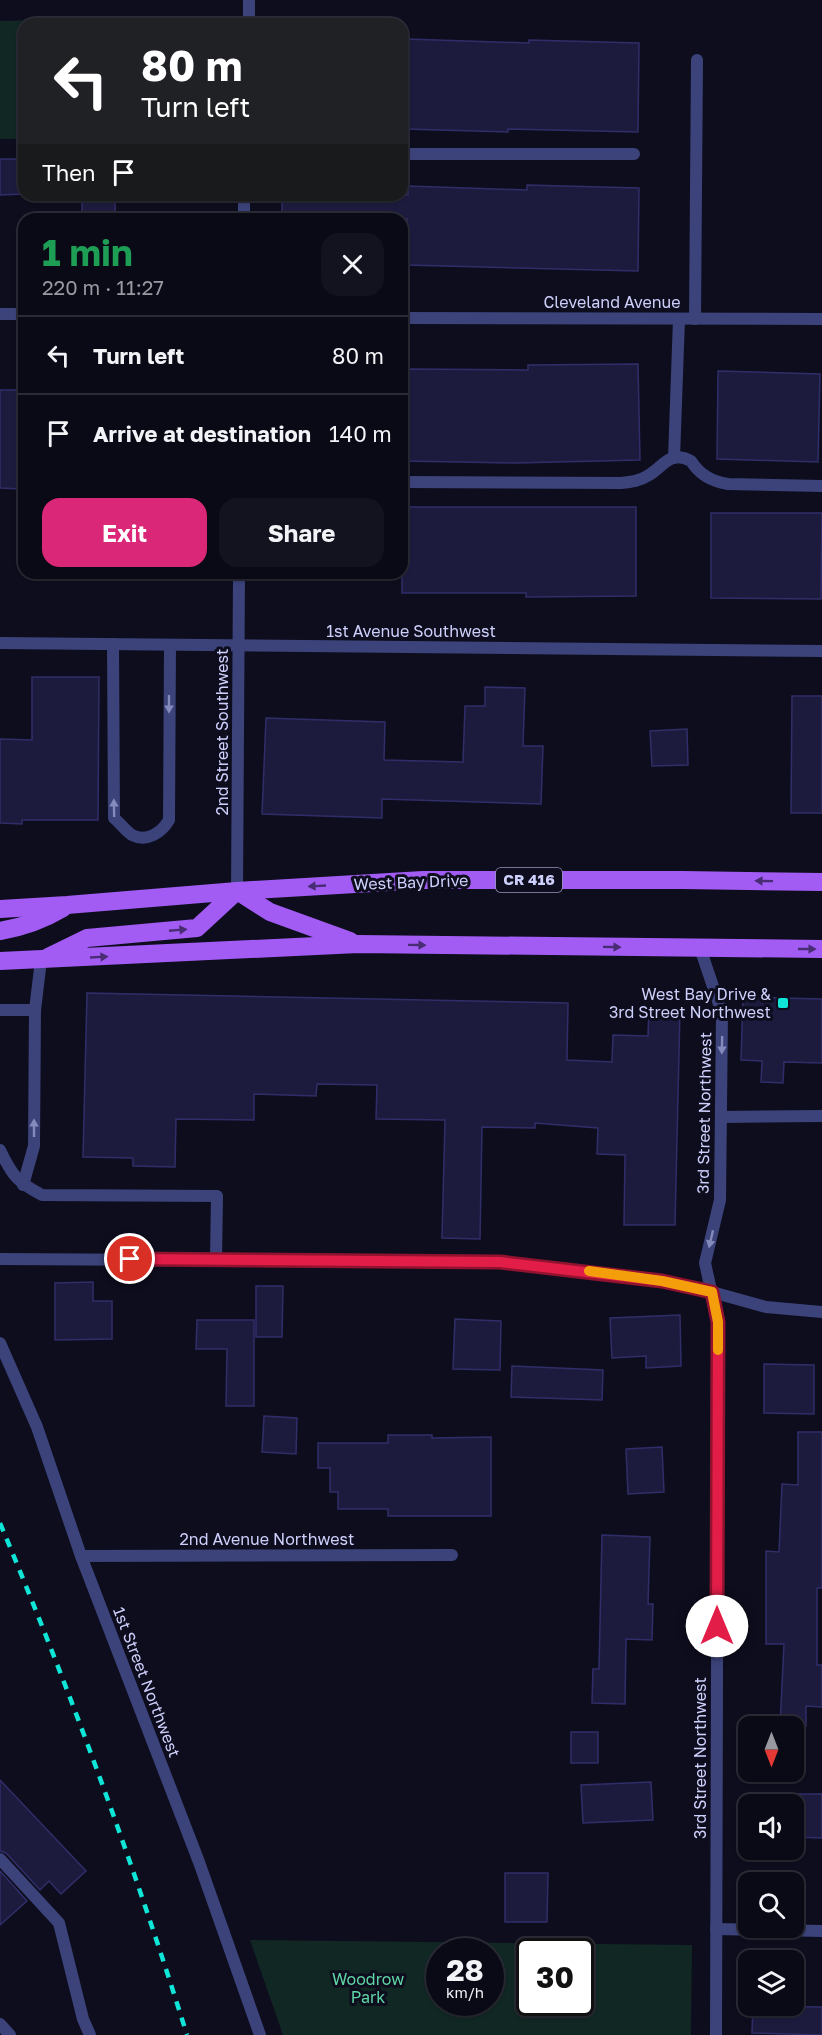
<!DOCTYPE html>
<meta charset="utf-8">
<style>
body{margin:0;font-family:"Golos Text",sans-serif;background:#13131f;color:#f1f3f6;height:100vh;display:flex;flex-direction:column;font-size:22px;white-space:nowrap}
*{box-sizing:border-box;margin:0}
p{font-size:20px;color:#999aa1}
.icon{flex:none;width:33px;height:33px;fill:none;stroke:currentColor;stroke-width:2;stroke-linecap:round;stroke-linejoin:round}
.map{position:relative;flex:1;overflow:hidden}
.sheet{position:absolute;left:18px;top:213px;width:390px;height:366px;display:flex;flex-direction:column;background:#0a0a16;border-radius:18px;box-shadow:0 2px 4px #0004,0 0 0 2px #2a2b35}
.sheet>*{flex:none}
.top-card{position:absolute;left:18px;top:18px;width:390px;height:183px;border-radius:18px;box-shadow:0 2px 4px #0004,0 0 0 2px #2a2b35;background:#202124;color:#fff;overflow:hidden}
.needle{width:39px;rotate:180deg}
.tools{position:absolute;left:738px;top:1716px;display:grid;gap:12px}
.tools a{display:grid;place-items:center;width:66px;height:66px;border-radius:12px;background:#0a0a16;box-shadow:0 2px 4px #0004,0 0 0 2px #2a2b35;font-size:30px}
.speed{position:absolute;left:426px;top:1938px;display:flex;gap:12px;font-size:30px;font-weight:700;text-align:center}
.speed>*{display:grid;place-content:center;width:78px;height:78px;border-radius:50%;background:#0a0a16;box-shadow:0 2px 4px #0004,0 0 0 2px #2a2b35;line-height:1}
.speed small{font-size:15px;font-weight:400}
.speed .limit{border:3px solid #111;border-radius:9px;background:#fff;color:#111}
.pin{position:absolute;display:grid;place-items:center;width:51px;height:51px;color:#fff;margin:-26px;border:3px solid #fff;border-radius:50%;box-shadow:0 2px 6px #0007}
.me{position:absolute;width:66px;margin:-33px;rotate:0deg;stroke-linejoin:round;filter:drop-shadow(0 0 4px #0008)}
.turn{display:flex;align-items:center;gap:21px;height:126px;padding:0 24px;font-size:27px}
.turn .icon{width:78px;height:78px;stroke-width:2.5}
.turn b{display:block;font-size:42px;line-height:51px}
.then{display:flex;align-items:center;height:57px;padding:0 24px;background:#0003;gap:12px;font-size:22px}
.round{display:grid;place-items:center;flex:none;width:63px;height:63px;border-radius:18px;background:#13131f}
.headline{display:flex;align-items:center;justify-content:space-between;height:102px;padding:0 24px}
h1{font-size:36px;font-weight:700;line-height:45px;color:#1e9e55}
.cta{display:flex;gap:12px;margin-top:auto;padding:12px 24px}
.cta a{flex:1;height:69px;border-radius:18px;background:#db2777;color:#fff;font-size:24px;font-weight:700;line-height:69px;text-align:center}
.cta a+a{background:#13131f;color:#f1f3f6}
ul{padding:0;list-style:none}
li{display:flex;align-items:center;gap:18px;height:78px;padding:0 24px;border-top:2px solid #2a2b35}
li div{flex:1}
li b{display:block;font-size:22px}
li em{font-style:normal}
.map>svg:first-child{display:block}
.green{fill:#112723;fill-rule:evenodd}
.building{fill:#1c1b3e;stroke:#302e68;stroke-width:1.5}
.lines{fill:none;stroke-linecap:round;stroke-linejoin:round}
.lane{stroke:#3b437a;stroke-width:12}
.street{stroke:#3b437a;stroke-width:12}
.primary{stroke:#a25cf4;stroke-width:18}
.rail{stroke:#0fe6d8;stroke-width:4.5;stroke-dasharray:9 8;stroke-linecap:butt}
.oneway{fill:#848abb}
.oneway2{fill:#492d74}
.route-casing{stroke:#92132f;stroke-width:15}
.route{stroke:#e11d48;stroke-width:10}
.slow{stroke:#f59e0b;stroke-width:10}
.poi-dot{fill:#0fe6d8;stroke:#0e0d1e;stroke-width:2}
.labels{text-anchor:middle;stroke-width:6;stroke-linejoin:round;paint-order:stroke}
.shield{fill:#0e0d1e;stroke:#9496b9;stroke-width:1.5}
.shield-label{font-size:15px;font-weight:bold;fill:#ced0fc}
.street-label{font-size:16px;fill:#ced0fc;stroke:#0e0d1e}
.poi-label{font-size:16px;fill:#ced0fc;stroke:#0e0d1e;text-anchor:end}
.park-label{font-size:16px;fill:#5fd6a5;stroke:#0e0d1e}
</style>
<div class="map">
<svg width="822" height="2035" viewBox="0 0 822 2035">
<rect width="100%" height="100%" fill="#0e0d1e"/>
<!-- green -->
<g class="green">
<polygon points="42,20 42,24 24,24 24,139 0,139 0,21"/>
<path d="M250 1940 692 1945 691 2035H283ZM440 1952H490V2002H440ZM530 1952H580V2002H530Z"/>
</g>
<!-- building -->
<g class="building">
<polygon points="407,39 529,43 529,40 639,43 638,132 508,129 508,132 405,129"/>
<polygon points="0,159 24,159 24,194 0,195"/>
<polygon points="527,185 639,188 638,271 406,265 407,219 282,219 282,195 408,195 408,186 527,190"/>
<rect x="82" y="195" width="33" height="24"/>
<polygon points="638,364 640,460 516,463 407,461 407,369 528,370 528,365"/>
<polygon points="718,371 820,374 818,462 717,459"/>
<polygon points="0,390 24,390 24,469 21,469 21,489 0,488"/>
<polygon points="402,507 636,507 636,596 526,597 526,593 402,593"/>
<polygon points="711,513 822,513 821,599 711,598"/>
<polygon points="32,677 99,677 98,820 22,820 22,824 0,823 0,739 32,740"/>
<polygon points="485,687 525,688 523,746 543,746 541,804 382,799 382,818 262,814 266,718 385,722 384,760 463,762 465,706 485,706"/>
<polygon points="792,696 822,696 822,813 791,813"/>
<polygon points="687,729 688,765 652,766 650,731"/>
<polygon points="87,993 568,1003 567,1060 612,1062 613,1035 648,1036 649,1008 680,1010 675,1225 624,1225 625,1155 597,1154 598,1128 535,1123 535,1128 482,1127 480,1239 442,1238 445,1120 376,1119 377,1085 317,1084 316,1096 254,1094 254,1120 176,1119 175,1167 133,1166 133,1158 83,1157"/>
<polygon points="743,997 822,999 822,1063 784,1062 783,1083 761,1082 762,1061 741,1060"/>
<polygon points="93,1282 93,1301 112,1301 112,1339 55,1340 55,1283"/>
<polygon points="256,1286 283,1286 282,1337 256,1337"/>
<polygon points="680,1315 681,1366 646,1368 646,1356 612,1358 610,1318"/>
<polygon points="455,1319 501,1321 500,1370 453,1369"/>
<polygon points="197,1320 254,1320 254,1406 226,1406 227,1349 196,1349"/>
<polygon points="764,1364 814,1365 814,1414 764,1413"/>
<polygon points="512,1366 603,1370 602,1400 511,1397"/>
<polygon points="264,1416 297,1418 296,1454 262,1452"/>
<polygon points="798,1432 822,1432 822,1588 817,1588 817,1665 822,1665 822,1707 806,1706 806,1726 780,1726 784,1644 766,1644 766,1551 779,1552 782,1484 798,1485"/>
<polygon points="388,1435 432,1435 432,1438 491,1437 491,1516 388,1516 388,1509 338,1509 338,1492 330,1492 330,1468 318,1468 318,1443 388,1443"/>
<polygon points="662,1447 664,1492 628,1494 626,1449"/>
<polygon points="602,1535 650,1537 648,1604 653,1604 652,1640 626,1639 625,1704 592,1703 593,1669 599,1669"/>
<rect x="571" y="1732" width="27" height="31"/>
<polygon points="0,1780 86,1871 61,1894 49,1881 40,1890 6,1853 0,1851"/>
<polygon points="651,1782 653,1820 583,1823 581,1785"/>
<polygon points="794,1794 822,1794 822,1838 794,1837"/>
<polygon points="0,1871 27,1901 0,1925"/>
<polygon points="505,1873 548,1873 547,1922 505,1922"/>
<polygon points="753,2006 822,2007 822,2035 752,2033"/>
</g>
<g class="lines">
<!-- lane -->
<g class="lane">
<polyline points="402,154 634,154"/>
<polyline points="695,319 697,60"/>
<polyline points="674,458 679,319"/>
<path d="M402 482 621 483C631 482 640 481 649 475 664 466 670 450 691 461 700 475 711 481 728 484L822 486"/>
<path d="M113 644 114 818C120 823 126 831 132 835 147 843 162 832 169 820L170 645"/>
<polyline points="0,1010 35,1010 34,1146 23,1185"/>
<polyline points="35,1010 41,960"/>
<polyline points="721,1117 822,1116"/>
<path d="M0 1150C12 1175 17 1182 42 1195L217 1196 216 1259"/>
<polyline points="0,1859 59,1923 83,2019 90,2035"/>
<polyline points="716,1929 822,1931"/>
<polyline points="0,2024 10,2035"/>
</g>
<!-- street -->
<g class="street">
<polyline points="249,24 249,0"/>
<polyline points="244,219 244,195"/>
<polyline points="0,314 24,314"/>
<polyline points="402,318 822,319"/>
<polyline points="0,643 822,651"/>
<polyline points="237,891 239,573"/>
<polyline points="700,948 722,1013 720,1200 705,1263 718,1322 716,2035"/>
<polyline points="0,1259 500,1262 662,1281 712,1292 766,1307 822,1312"/>
<polyline points="0,1343 37,1427 81,1556 199,1862 260,2035"/>
<polyline points="81,1556 452,1555"/>
</g>
<!-- primary -->
<g class="primary">
<polyline points="237,891 270,912 350,941"/>
<polyline points="0,909 67,905 237,891 423,880 683,880 822,882"/>
<path d="M0 931C24 927 43 920 63 908"/>
<polyline points="48,957 87,938 197,928 237,891"/>
<polyline points="0,961 358,944 822,949"/>
</g>
<!-- rail -->
<path class="rail" d="M0 1523C70 1690 133 1862 187 2035"/>
</g>
<!-- one-way arrows -->
<defs><path id="oneway-solid" d="M-6-.8H1V-3.2L6.5 0L1 3.2V.8H-6Z" transform="scale(1.5)"/></defs>
<g class="oneway">
<use href="#oneway-solid" transform="translate(169 704) rotate(90)"/>
<use href="#oneway-solid" transform="translate(114 808) rotate(-91)"/>
<use href="#oneway-solid" transform="translate(722 1045) rotate(91)"/>
<use href="#oneway-solid" transform="translate(34 1128) rotate(-90)"/>
<use href="#oneway-solid" transform="translate(711 1239) rotate(103)"/>
</g>
<g class="oneway2">
<use href="#oneway-solid" transform="translate(764 881) rotate(-179)"/>
<use href="#oneway-solid" transform="translate(317 886) rotate(177)"/>
<use href="#oneway-solid" transform="translate(178 930) rotate(-5)"/>
<use href="#oneway-solid" transform="translate(417 945) rotate(1)"/>
<use href="#oneway-solid" transform="translate(612 947) rotate(1)"/>
<use href="#oneway-solid" transform="translate(807 949)"/>
<use href="#oneway-solid" transform="translate(99 957) rotate(-3)"/>
</g>
<g class="lines">
<defs>
<polyline id="route" points="130,1259 500,1262 662,1281 712,1292 718,1322 717,1626"/>
</defs>
<!-- route casing -->
<use href="#route" class="route-casing"/>
<!-- route -->
<use href="#route" class="route"/>
<!-- slow -->
<polyline class="slow" points="589,1271 662,1281 712,1292 718,1322 718,1350"/>
</g>
<!-- markers -->
<rect class="poi-dot" x="777" y="997" width="12" height="12" rx="3"/>
<g class="labels">
<!-- shield labels -->
<rect class="shield" x="496" y="868" width="66" height="24" rx="4.5"/>
<g class="shield-label">
<text x="529" y="885">CR 416</text>
</g>
<!-- street labels -->
<g class="street-label">
<text x="612" y="308">Cleveland Avenue</text>
<text x="411" y="637">1st Avenue Southwest</text>
<text transform="translate(222 732) rotate(-90)" y="6">2nd Street Southwest</text>
<text transform="translate(411 882) rotate(-2)" y="6">West Bay Drive</text>
<text transform="translate(704 1113) rotate(-89)" y="6">3rd Street Northwest</text>
<text x="267" y="1545">2nd Avenue Northwest</text>
<text transform="translate(147 1682) rotate(69)" y="6">1st Street Northwest</text>
<text transform="translate(700 1758) rotate(-90)" y="6">3rd Street Northwest</text>
</g>
<!-- poi labels -->
<g class="poi-label">
<text x="771" y="1000">West Bay Drive &amp;<tspan x="771" dy="18">3rd Street Northwest</tspan></text>
</g>
<!-- park labels -->
<g class="park-label">
<text x="368" y="1985">Woodrow<tspan x="368" dy="18">Park</tspan></text>
</g>
</g>
</svg>
<div class="tools">
<a><svg class="needle" viewBox="-14 -14 28 28"><path d="M0-13l5 13h-10z" fill="#e53935"/><path d="M0 13l5-13h-10z" fill="#999aa1"/></svg></a>
<a><svg class="icon" aria-label="sound" viewBox="0 0 24 24"><path d="M4 9h4l5-4v14l-5-4H4zM17 9q2 3 0 6"/></svg></a>
<a><svg class="icon" aria-label="search" viewBox="0 0 24 24"><circle cx="10" cy="10" r="6"/><path d="M15 15l6 6"/></svg></a>
<a><svg class="icon" aria-label="layers" viewBox="0 0 24 24"><path d="M12 4l9 5-9 5-9-5zM3 14l9 5 9-5"/></svg></a>
</div>
<div class="speed"><div>28<small>km/h</small></div><div class="limit">30</div></div>
<div class="pin" style="left:130px;top:1259px;background:#d93025"><svg class="icon" aria-label="arrive" viewBox="0 0 24 24"><path d="M6 21V4h12l-3 4 3 4H6"/></svg></div>
<svg class="me" style="left:717px;top:1626px" viewBox="-20 -20 40 40"><circle r="19" fill="#fff"/><path d="M0-13L10 11 0 6-10 11z" fill="#e11d48"/></svg>
<div class="top-card">
<div class="turn"><svg class="icon" aria-label="left" viewBox="0 0 24 24"><path d="M17 20v-9H6M10 6l-5 5 5 5"/></svg><div><b>80 m</b>Turn left</div></div>
<div class="then">Then<svg class="icon" aria-label="arrive" viewBox="0 0 24 24"><path d="M6 21V4h12l-3 4 3 4H6"/></svg></div>
</div>
<section class="sheet">
<div class="headline"><div><h1>1 min</h1><p>220 m · 11:27</p></div><a class="round"><svg class="icon" aria-label="close" viewBox="0 0 24 24"><path d="M6 6l12 12M18 6L6 18"/></svg></a></div>
<ul>
<li><svg class="icon" aria-label="left" viewBox="0 0 24 24"><path d="M17 20v-9H6M10 6l-5 5 5 5"/></svg><div><b>Turn left</b></div><em>80 m</em></li>
<li><svg class="icon" aria-label="arrive" viewBox="0 0 24 24"><path d="M6 21V4h12l-3 4 3 4H6"/></svg><div><b>Arrive at destination</b></div><em>140 m</em></li>
</ul>
<div class="cta"><a>Exit</a><a>Share</a></div>
</section>
</div>
